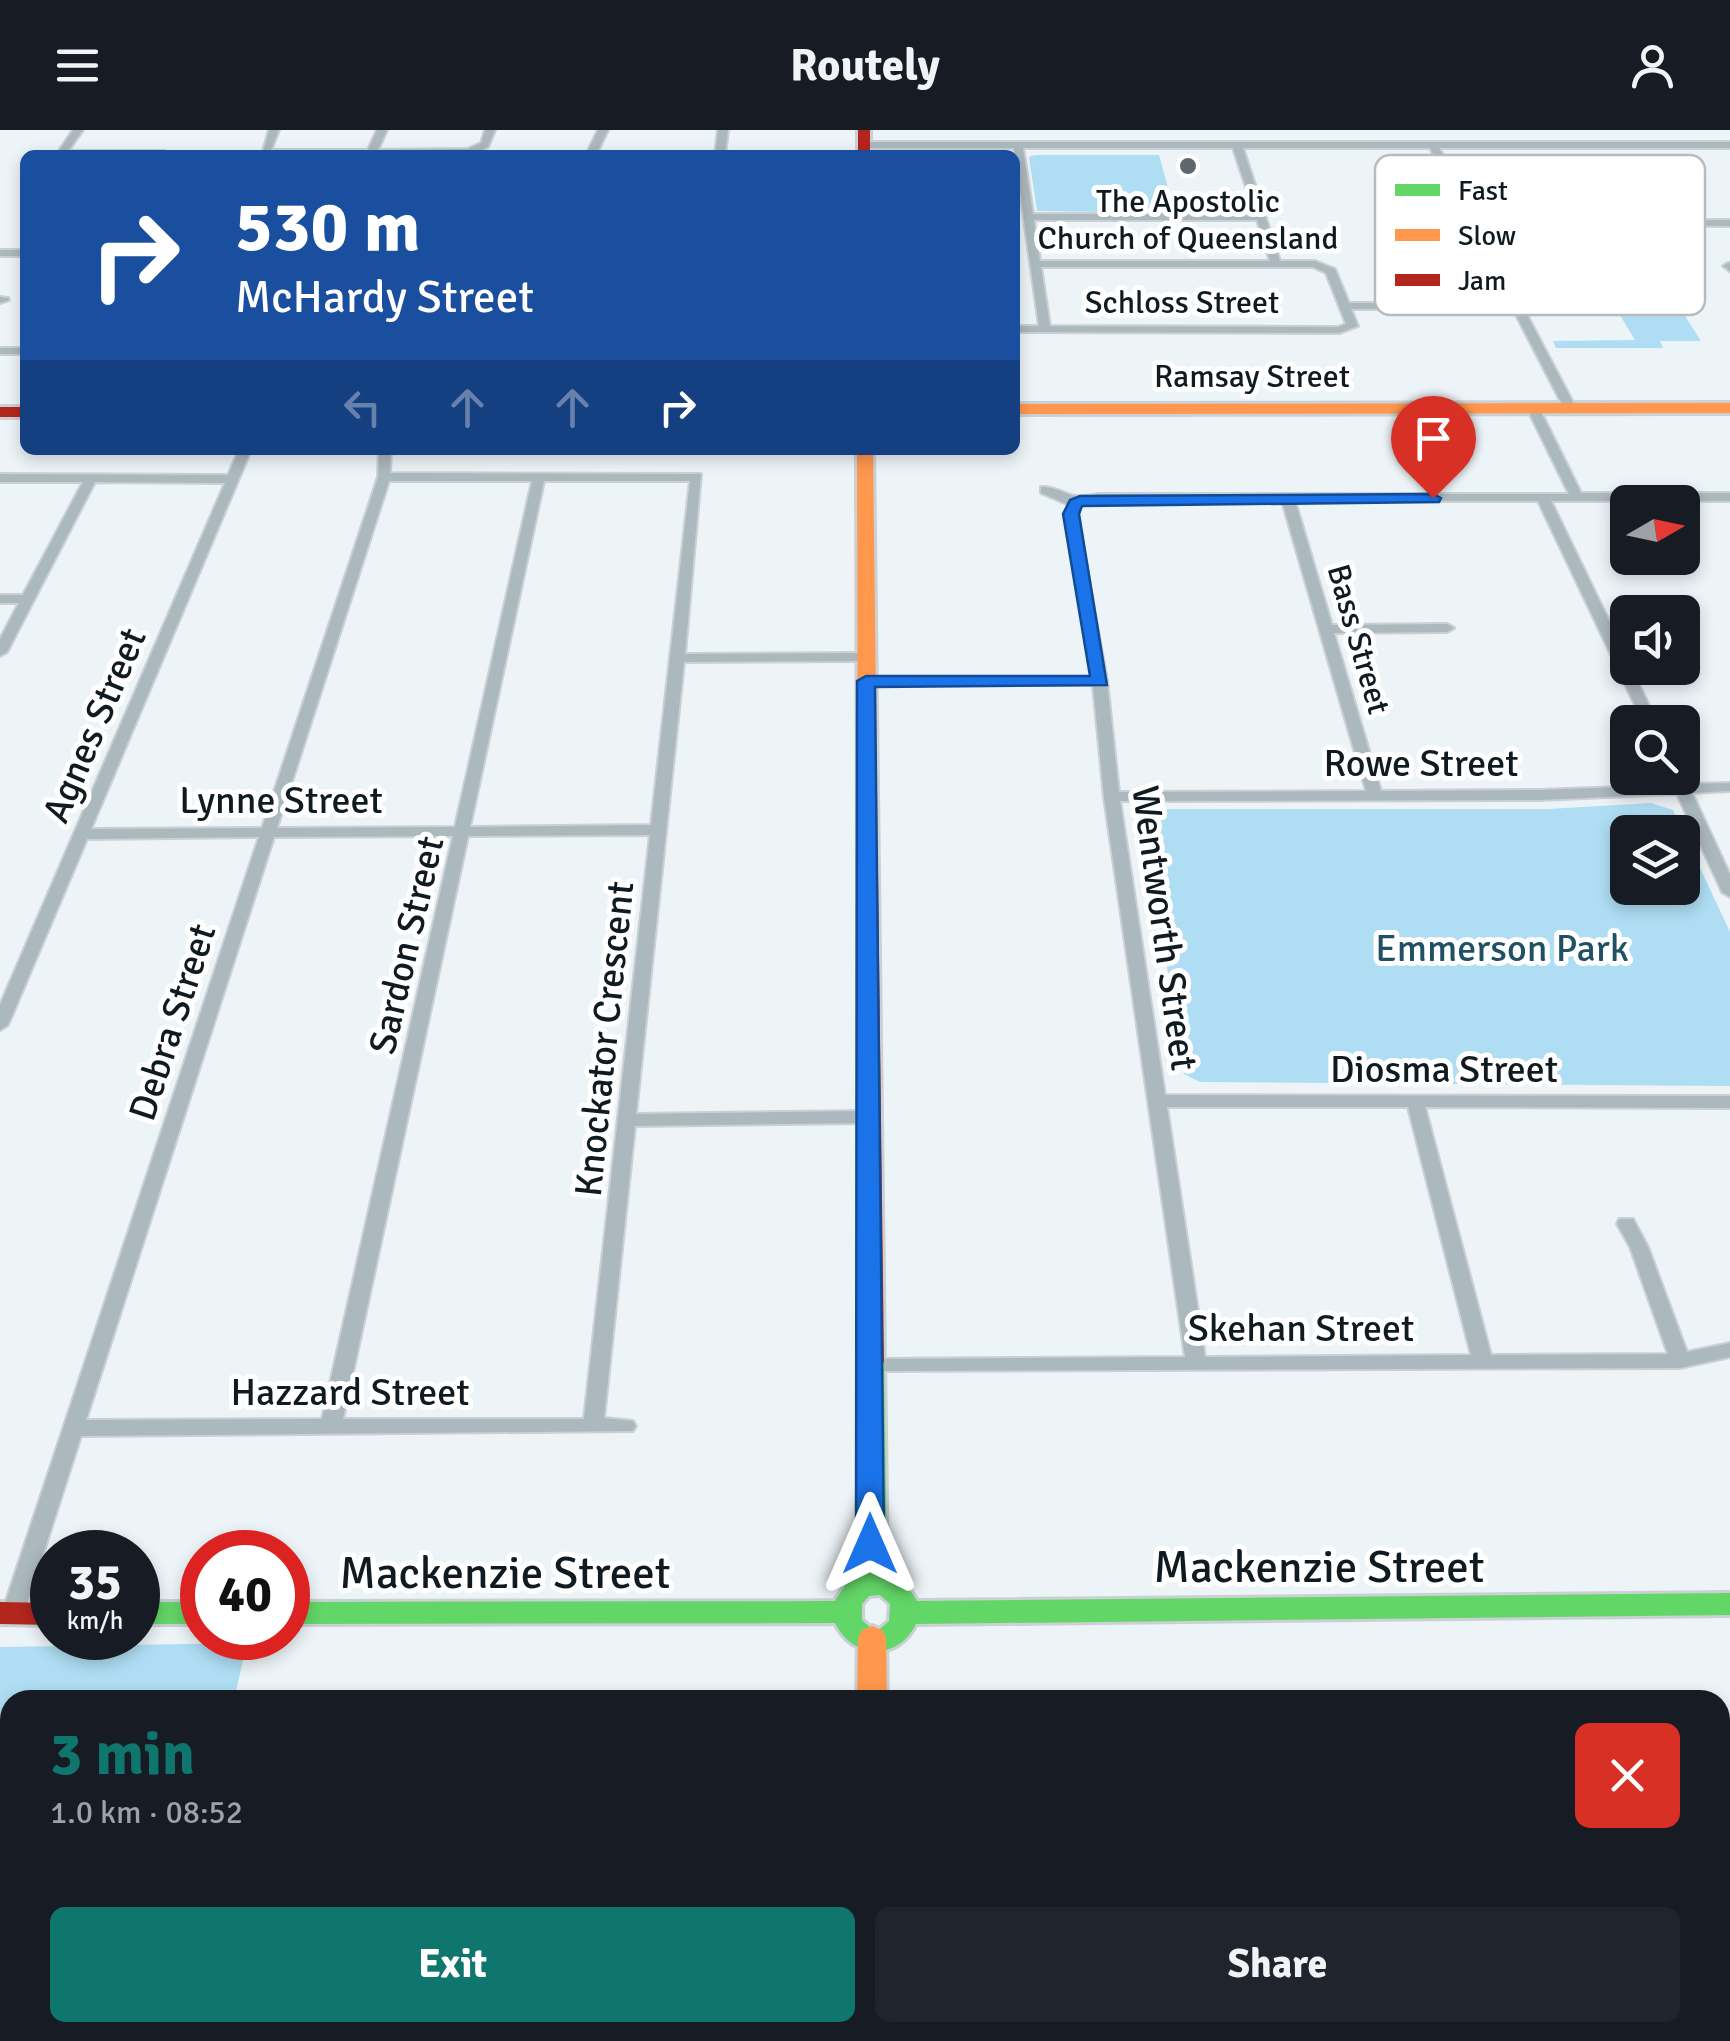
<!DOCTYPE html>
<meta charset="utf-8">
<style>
body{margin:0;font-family:Signika,sans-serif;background:#20242c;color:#f1f3f6;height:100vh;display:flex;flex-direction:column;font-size:38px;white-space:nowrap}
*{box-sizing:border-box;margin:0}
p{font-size:32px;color:#9ea1a6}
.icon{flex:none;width:55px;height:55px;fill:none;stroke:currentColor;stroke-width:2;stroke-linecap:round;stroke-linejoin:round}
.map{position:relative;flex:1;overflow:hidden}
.drawer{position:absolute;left:0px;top:1560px;width:1730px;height:352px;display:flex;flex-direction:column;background:#171b24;border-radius:30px 30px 0 0;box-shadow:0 5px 15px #0003}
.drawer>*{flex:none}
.hud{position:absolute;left:20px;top:20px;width:1000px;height:305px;border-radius:15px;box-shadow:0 5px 15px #0003;background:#1a4fa0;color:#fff;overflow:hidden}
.needle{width:65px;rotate:81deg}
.tools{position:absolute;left:1610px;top:355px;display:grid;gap:20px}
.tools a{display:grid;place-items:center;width:90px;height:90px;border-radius:15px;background:#171b24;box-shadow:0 5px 15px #0003;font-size:50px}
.speed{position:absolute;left:30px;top:1400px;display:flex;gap:20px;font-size:50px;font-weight:700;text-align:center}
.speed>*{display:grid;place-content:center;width:130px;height:130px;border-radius:50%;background:#171b24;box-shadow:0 5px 15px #0003;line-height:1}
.speed small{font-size:25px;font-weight:400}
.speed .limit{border:15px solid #d22;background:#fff;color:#111}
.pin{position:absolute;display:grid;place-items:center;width:85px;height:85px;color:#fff;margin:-102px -42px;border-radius:50% 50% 50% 0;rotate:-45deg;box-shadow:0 0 10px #0007}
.pin .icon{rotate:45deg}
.me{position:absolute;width:110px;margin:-55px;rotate:0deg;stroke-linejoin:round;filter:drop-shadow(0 0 8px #0008)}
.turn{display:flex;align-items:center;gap:35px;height:210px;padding:0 50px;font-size:45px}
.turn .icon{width:130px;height:130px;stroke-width:2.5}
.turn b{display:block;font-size:70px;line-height:85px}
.lanes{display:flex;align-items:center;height:95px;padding:0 50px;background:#0003;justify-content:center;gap:50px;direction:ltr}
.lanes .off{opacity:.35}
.round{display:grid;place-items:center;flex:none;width:105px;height:105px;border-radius:15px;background:#20242c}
.headline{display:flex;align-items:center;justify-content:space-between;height:170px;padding:0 50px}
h1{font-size:60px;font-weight:700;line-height:75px;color:#0f766e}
.cta{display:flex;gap:20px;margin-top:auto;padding:20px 50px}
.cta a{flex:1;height:115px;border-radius:15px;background:#0f766e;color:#fff;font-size:40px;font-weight:700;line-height:115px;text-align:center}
.cta a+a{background:#20242c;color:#f1f3f6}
header{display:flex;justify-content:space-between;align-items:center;height:130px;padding:0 50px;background:#171b24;font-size:45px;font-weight:700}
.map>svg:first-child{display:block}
.green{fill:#afdef4;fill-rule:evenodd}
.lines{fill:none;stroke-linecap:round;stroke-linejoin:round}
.street-casing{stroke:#cad0d4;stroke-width:4}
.fast-casing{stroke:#cad0d4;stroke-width:6}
.slow-casing{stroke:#cad0d4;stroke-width:6}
.jam-casing{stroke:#cad0d4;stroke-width:6}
.street{fill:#abb8be;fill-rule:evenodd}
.fast{fill:#63d668;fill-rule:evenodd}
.slow{fill:#ff974d;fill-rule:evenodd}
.jam{fill:#b3261e;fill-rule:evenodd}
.route{fill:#1a73e8;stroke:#114b97;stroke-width:2.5}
.poi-dot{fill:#5d676c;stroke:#fff;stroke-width:4}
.labels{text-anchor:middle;stroke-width:10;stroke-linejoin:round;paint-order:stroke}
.far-poi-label{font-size:32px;fill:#101b21;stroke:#fff}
.far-street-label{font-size:32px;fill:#101b21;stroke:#fff}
.street-label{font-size:38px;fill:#101b21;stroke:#fff}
.park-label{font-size:38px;fill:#205065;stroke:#fff}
.near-street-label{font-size:45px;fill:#101b21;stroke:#fff}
.key{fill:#fff;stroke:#b7bbbc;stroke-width:2.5}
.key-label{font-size:28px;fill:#101b21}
</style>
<header><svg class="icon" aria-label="menu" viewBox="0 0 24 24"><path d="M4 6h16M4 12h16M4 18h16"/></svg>Routely<svg class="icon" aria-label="person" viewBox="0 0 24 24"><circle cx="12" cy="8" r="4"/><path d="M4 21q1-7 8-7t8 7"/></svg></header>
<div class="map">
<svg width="1730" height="1911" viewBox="0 0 1730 1911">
<rect width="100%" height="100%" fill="#edf4f7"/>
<!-- green -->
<g class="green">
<polygon points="1034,25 1159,25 1175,83 1037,81 1029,27"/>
<polygon points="1554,25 1581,25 1701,211 1660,211 1663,218 1556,218 1553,211 1635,210 1566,96 1558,96 1551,83 1558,82 1543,54 1571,54"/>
<path d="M1651 673 1673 680 1730 802V956L1200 952 1184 944 1143 687 1153 679H1548ZM1628 702H1682V758H1628Z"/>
<polygon points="247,1513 234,1570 10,1570 10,1902 823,1902 823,1911 0,1911 0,1517"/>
<polygon points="1730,1737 1730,1911 916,1911 916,1902 1720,1902 1720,1742"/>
</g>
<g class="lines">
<defs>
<g id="street">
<polygon points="73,0 83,0 68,21 165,21 170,24 56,25"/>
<polygon points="269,0 279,0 271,20 368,20 377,0 387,0 378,20 468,19 481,13 485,0 495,0 488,17 470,25 262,25"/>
<polygon points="598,0 608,0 596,25 586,25"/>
<polygon points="718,0 728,0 725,25 715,25"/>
<path d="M1730 12V18H1439L1576 278 1570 282 1564 278 1513 179H1351L1358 196 1339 203 1015 202V196H1039L1014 18H864L859 15 864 12ZM1023 18H1233L1255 84H1033ZM1243 18H1430L1510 173H1349L1335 139 1315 131H1280ZM1034 90H1257L1270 131H1040ZM1041 137H1313L1326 143 1346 194 1338 197 1050 196Z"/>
<polygon points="1635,90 1730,90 1730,96 1631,95 1630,93"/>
<rect x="0" y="120" width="25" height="6"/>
<polygon points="1728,133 1730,133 1730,141 1723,136"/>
<polygon points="0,167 8,168 9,170 0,173"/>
<rect x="0" y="218" width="25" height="6"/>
<path d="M1533 274 1539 278 1581 363H1730V371H1551L1628 530V538H1631L1657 592H1643L1538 371H1295L1332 495 1447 494 1454 498 1447 502 1334 503 1381 661 1540 660 1673 655 1670 648H1682V645L1687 654 1730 653V661L1692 663 1730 745V767L1722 762 1677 664 1540 670 1120 671 1165 965 1730 966V978L1425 977 1491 1225 1668 1224 1630 1117 1617 1094 1619 1089H1633L1648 1117 1687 1222 1730 1213V1227L1680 1238 864 1241 861 1236 864 1231 871 1229 1185 1227 1104 667 1093 555H866L861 554V548L1092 547 1065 383 1069 375 1041 363V357C1066 357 1066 372 1098 364H1569L1527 278ZM1282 371 1366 661 1119 662 1107 551 1077 383 1081 376 1098 372ZM1167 977H1408L1471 1225 1205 1227Z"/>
<path d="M239 320H251L91 699 262 698 378 347 379 320H391L390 343 701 344 685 524 866 523 873 527 866 531 684 532 636 984 866 981 875 987 866 993 635 996 604 1288 633 1291 636 1296 633 1301 81 1306 24 1483 21 1489 13 1492 5 1489 2 1483 259 707 87 709 8 895 0 900V875L225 353 95 352 7 522 0 526V509L19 473H0V465H23L83 352H0V344L228 345ZM389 351H532L455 697 277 698ZM544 351H690L651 695 470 697ZM650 705 584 1289H343L468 706ZM453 706 322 1289 86 1290 274 707Z"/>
</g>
<g id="fast">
<path d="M871 1222 880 1224 884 1231 887 1444 906 1454 917 1471 1730 1463V1485L916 1494C898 1531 853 1530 835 1493L288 1494V1472L835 1471 846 1454 859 1446 858 1231 862 1224ZM869 1466 880 1465 890 1474 889 1491 880 1499H872L862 1490V1474Z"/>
<rect x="138" y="1472" width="64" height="22"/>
<rect x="857" y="1902" width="32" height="9"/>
</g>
<g id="slow">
<polygon points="1730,273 1730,283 1015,284 1015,274"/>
<polygon points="857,320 873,320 878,744 868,750 858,744"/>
<polygon points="872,1496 882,1500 886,1508 887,1570 857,1570 858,1508 862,1500"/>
</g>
<g id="jam">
<rect x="858" y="0" width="12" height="25"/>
<rect x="0" y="277" width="25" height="10"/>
<polygon points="868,738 878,744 884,1231 880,1238 862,1238 858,1231 858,744"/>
<polygon points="0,1472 52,1473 52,1495 0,1494"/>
</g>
</defs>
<!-- street casing -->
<use href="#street" class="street-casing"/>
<!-- fast casing -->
<use href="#fast" class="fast-casing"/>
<!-- slow casing -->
<use href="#slow" class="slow-casing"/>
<!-- jam casing -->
<use href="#jam" class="jam-casing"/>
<!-- street -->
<use href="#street" class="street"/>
<!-- fast -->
<use href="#fast" class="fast"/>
<!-- slow -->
<use href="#slow" class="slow"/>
<!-- jam -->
<use href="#jam" class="jam"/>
</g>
<!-- route -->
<polygon class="route" points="1433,364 1441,368 1439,372 1082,376 1079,384 1107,555 875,557 884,1414 880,1421 860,1421 856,1414 857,551 866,546 1090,546 1063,384 1070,370 1080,366"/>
<!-- markers -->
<circle class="poi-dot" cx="1188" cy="36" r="10"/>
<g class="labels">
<!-- far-poi labels -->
<g class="far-poi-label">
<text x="1188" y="82">The Apostolic<tspan x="1188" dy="37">Church of Queensland</tspan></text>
</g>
<!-- far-street labels -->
<g class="far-street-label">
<text x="1182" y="183">Schloss Street</text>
<text x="1252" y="257">Ramsay Street</text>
<text transform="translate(1359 509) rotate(74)" y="11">Bass Street</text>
</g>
<!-- street labels -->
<g class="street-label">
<text transform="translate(94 595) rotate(-67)" y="13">Agnes Street</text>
<text x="1421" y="646">Rowe Street</text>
<text x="281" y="683">Lynne Street</text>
<text transform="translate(1165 798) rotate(82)" y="13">Wentworth Street</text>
<text transform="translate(406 815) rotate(-77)" y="13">Sardon Street</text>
<text transform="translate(172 892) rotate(-72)" y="13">Debra Street</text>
<text transform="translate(604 909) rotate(-84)" y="13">Knockator Crescent</text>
<text x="1444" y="952">Diosma Street</text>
<text x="1301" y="1211">Skehan Street</text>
<text x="350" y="1275">Hazzard Street</text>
</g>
<!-- park labels -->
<g class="park-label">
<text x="1502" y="831">Emmerson Park</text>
</g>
<!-- near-street labels -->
<g class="near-street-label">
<text x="1319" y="1452">Mackenzie Street</text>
<text x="505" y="1458">Mackenzie Street</text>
</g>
</g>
<!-- legend -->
<rect x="1375" y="25" width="330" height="160" rx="15" class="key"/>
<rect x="1395" y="54" width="45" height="12" fill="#63d668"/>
<rect x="1395" y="99" width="45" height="12" fill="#ff974d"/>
<rect x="1395" y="144" width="45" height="12" fill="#b3261e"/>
<g class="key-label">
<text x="1458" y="70">Fast</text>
<text x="1458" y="115">Slow</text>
<text x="1458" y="160">Jam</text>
</g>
</svg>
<div class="tools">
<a><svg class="needle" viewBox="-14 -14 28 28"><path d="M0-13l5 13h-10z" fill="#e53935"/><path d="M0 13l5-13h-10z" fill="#9ea1a6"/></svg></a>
<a><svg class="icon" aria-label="sound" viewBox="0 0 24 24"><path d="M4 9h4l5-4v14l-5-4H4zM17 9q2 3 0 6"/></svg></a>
<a><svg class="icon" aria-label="search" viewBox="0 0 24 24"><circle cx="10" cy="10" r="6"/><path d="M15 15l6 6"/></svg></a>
<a><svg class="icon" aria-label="layers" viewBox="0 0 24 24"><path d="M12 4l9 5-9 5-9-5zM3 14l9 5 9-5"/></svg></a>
</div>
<div class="speed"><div>35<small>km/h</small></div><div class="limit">40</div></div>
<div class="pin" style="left:1433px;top:368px;background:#d93025"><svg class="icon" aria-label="arrive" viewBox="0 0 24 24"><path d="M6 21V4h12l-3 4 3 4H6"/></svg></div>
<svg class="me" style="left:870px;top:1414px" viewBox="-20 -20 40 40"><path d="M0-17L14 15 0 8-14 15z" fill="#1a73e8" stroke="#fff" stroke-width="4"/></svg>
<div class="hud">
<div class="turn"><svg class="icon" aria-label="right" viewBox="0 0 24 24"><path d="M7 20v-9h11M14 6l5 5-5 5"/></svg><div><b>530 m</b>McHardy Street</div></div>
<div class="lanes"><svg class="icon off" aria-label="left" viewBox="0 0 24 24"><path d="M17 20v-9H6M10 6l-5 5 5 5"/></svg><svg class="icon off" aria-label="ahead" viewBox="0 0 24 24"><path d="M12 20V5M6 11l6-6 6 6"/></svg><svg class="icon off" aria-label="ahead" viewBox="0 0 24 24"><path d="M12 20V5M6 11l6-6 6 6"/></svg><svg class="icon" aria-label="right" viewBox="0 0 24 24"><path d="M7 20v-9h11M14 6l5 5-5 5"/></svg></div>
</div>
<section class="drawer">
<div class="headline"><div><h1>3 min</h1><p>1.0 km · 08:52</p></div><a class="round" style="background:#d93025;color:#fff"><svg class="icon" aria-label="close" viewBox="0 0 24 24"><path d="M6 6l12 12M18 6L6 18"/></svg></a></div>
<div class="cta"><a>Exit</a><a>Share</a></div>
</section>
</div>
